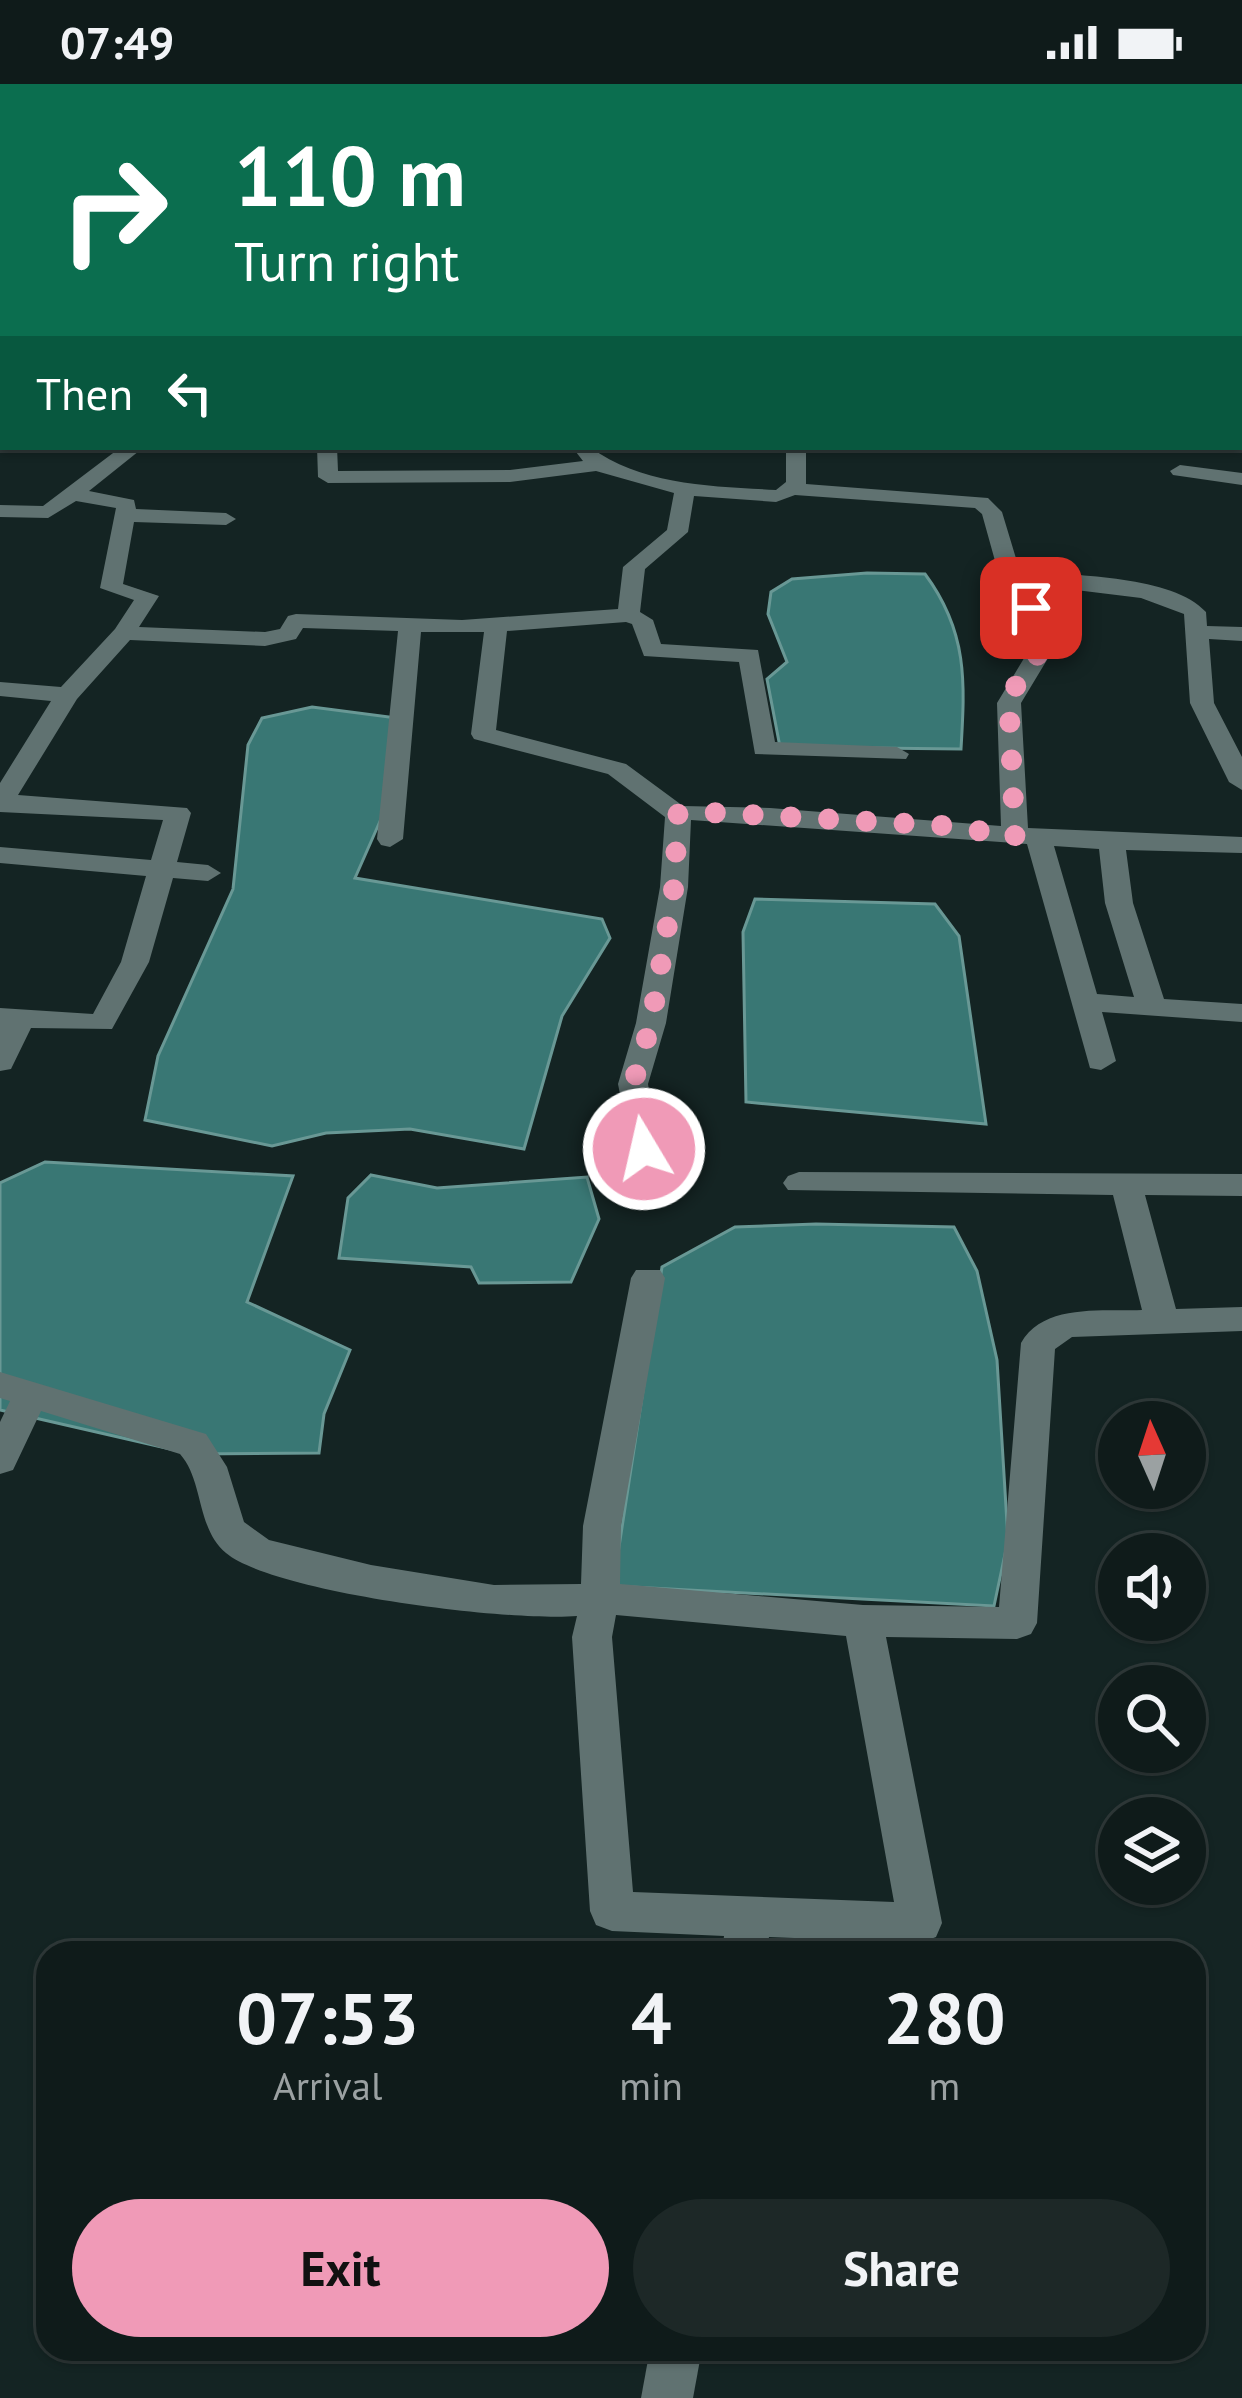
<!DOCTYPE html>
<style>
body{margin:0;font-family:"PT Sans",sans-serif;background:#1d2827;color:#f1f3f6;height:100vh;display:flex;flex-direction:column;font-size:45px;white-space:nowrap}
*{box-sizing:border-box;margin:0}
p{font-size:39px;color:#9ba1a2}
.icon{flex:none;width:66px;height:66px;fill:none;stroke:currentColor;stroke-width:2;stroke-linecap:round;stroke-linejoin:round}
.map{position:relative;flex:1;overflow:hidden}
.sheet{position:absolute;left:36px;top:1857px;width:1170px;height:420px;display:flex;flex-direction:column;background:#0f1b1a;border-radius:36px;box-shadow:0 3px 9px #0004,0 0 0 3px #2f3939}
.sheet>*{flex:none}
.guide{position:absolute;left:0px;top:0px;width:1242px;height:366px;box-shadow:0 3px 9px #0004,0 0 0 3px #2f3939;background:#0b6e4f;color:#fff;overflow:hidden}
.needle{width:78px;rotate:357deg}
.tools{position:absolute;left:1098px;top:1317px;display:grid;gap:24px}
.tools a{display:grid;place-items:center;width:108px;height:108px;border-radius:50%;background:#0f1b1a;box-shadow:0 3px 9px #0004,0 0 0 3px #2f3939;font-size:60px}
.pin{position:absolute;display:grid;place-items:center;width:102px;height:102px;color:#fff;margin:-51px;border-radius:24px;box-shadow:0 6px 18px #0006}
.me{position:absolute;width:132px;margin:-66px;rotate:351deg;stroke-linejoin:round;filter:drop-shadow(0 0 9px #0008)}
.turn{display:flex;align-items:center;gap:42px;height:252px;padding:0 36px;font-size:54px}
.turn .icon{width:156px;height:156px;stroke-width:2.5}
.turn b{display:block;font-size:84px;line-height:102px}
.then{display:flex;align-items:center;height:114px;padding:0 36px;background:#0003;gap:24px;font-size:45px}
.eta{display:flex;justify-content:space-evenly;align-items:center;height:204px;text-align:center}
.eta b{font-size:72px;font-weight:700;line-height:84px}
.cta{display:flex;gap:24px;margin-top:auto;padding:24px 36px}
.cta a{flex:1;height:138px;border-radius:72px;background:#f09ab7;color:#111;font-size:48px;font-weight:700;line-height:138px;text-align:center}
.cta a+a{background:#1d2827;color:#f1f3f6}
.status{display:flex;justify-content:space-between;align-items:center;height:84px;padding:0 60px;background:#0f1b1a;direction:ltr}
.status svg{height:33px;fill:currentColor}
.map>svg:first-child{display:block}
.water{fill:#397774;stroke:#699895;stroke-width:3}
.lines{fill:none;stroke-linecap:round;stroke-linejoin:round}
.street{fill:#607271;fill-rule:evenodd}
.route{stroke:#f09ab7;stroke-width:21;stroke-dasharray:0 37.8}
</style>
<div class="status"><b>07:49</b><svg viewBox="0 0 49 12"><path d="M0 12V9h3v3zM5 12V6h3v6zM10 12V3h3v9zM15 12V0h3v12zM26 1h20v11H26zM47 4h2v5h-2z"/></svg></div>
<div class="map">
<svg width="1242" height="2314" viewBox="0 0 1242 2314">
<rect width="100%" height="100%" fill="#142423"/>
<!-- water -->
<g class="water">
<path d="M867 489 925 490C968 548 965 598 961 665L780 663 767 595 787 578 768 530 771 508 792 495Z"/>
<polygon points="312,623 397,634 396,701 355,794 602,835 610,854 562,932 524,1065 410,1045 326,1049 272,1062 145,1036 158,972 233,805 248,661 262,634"/>
<polygon points="755,815 935,820 959,852 986,1040 746,1018 743,848"/>
<polygon points="45,1078 293,1092 247,1218 350,1266 324,1330 319,1369 192,1370 0,1326 0,1099"/>
<polygon points="371,1091 437,1104 587,1093 599,1135 571,1198 479,1199 471,1183 339,1174 348,1114"/>
<polygon points="816,1140 954,1143 977,1187 997,1276 1008,1456 994,1522 613,1502 662,1183 735,1143"/>
</g>
<g class="lines">
<!-- street -->
<g class="street">
<polygon points="0,0 65,0 3,3 0,7"/>
<polygon points="185,0 199,0 184,3"/>
<polygon points="278,0 292,0 276,3"/>
<rect x="450" y="0" width="14" height="3"/>
<polygon points="697,0 711,0 712,3 698,3"/>
<polygon points="762,0 797,0 798,1 765,3"/>
<polygon points="1155,0 1242,0 1242,7 1239,3"/>
<polygon points="1239,182 1242,183 1242,193 1239,192"/>
<rect x="0" y="251" width="3" height="11"/>
<polygon points="1239,281 1242,282 1242,295 1239,294"/>
<path d="M121 363H144L89 407 134 416 136 425 226 429 236 435 226 441 134 438 123 500 159 512 139 543 265 548 280 545 288 532 296 530 462 536 618 525 623 483 667 446 674 409 596 387 510 398 328 399 318 393 317 363H337L338 387 510 386 583 377 576 368 590 363C643 402 711 402 776 406L786 398V363H806V400L988 414 1002 428 1018 481 1028 486C1077 493 1172 491 1206 528L1207 542 1242 543V557L1209 555 1214 619 1242 673V706L1229 698 1190 619 1184 530 1141 514 1035 501 1053 566 1021 619 1028 744 1242 753V769L1126 766 1133 819 1164 915 1242 920V938L1102 928 1116 977 1101 986 1090 984 1027 760 691 736 688 803 666 939 648 1000 659 1065 654 1072H632L618 1000 636 939 660 803 665 733 608 690 474 655 471 650 484 548H421L403 755 390 763 381 761 377 755 398 547 303 544 296 555 265 562 130 556 77 615 18 711 187 724 191 729 177 778 208 781 221 789 208 797 173 794 149 878 112 945 31 944 11 985 0 987V924L93 930 121 878 146 792 0 779V763L151 776 163 736 0 728V699L51 617 0 612V598L61 603 115 545 134 516 100 504 116 424 76 417 48 434 0 433V421L43 422ZM795 411 975 424 982 430 997 484 1012 495 1029 566 997 619 1001 742 770 724 683 722 626 680 496 646 507 547 626 538 632 540 644 572 739 578 755 670 906 675 909 670 897 663 775 658 758 566 661 560 653 536 640 528 645 485 688 448 694 412 776 418ZM1054 762 1099 765 1105 819 1134 913 1097 910Z"/>
<polygon points="1180,381 1242,389 1242,401 1173,391 1170,387"/>
<path d="M799 1088 1242 1090V1112L1145 1111 1176 1225 1242 1223V1247L1072 1253 1055 1265 1037 1539 1031 1550 1017 1555 886 1553 942 1839 936 1853 920 1859 769 1853 766 1869H722L724 1852 612 1847 596 1841 590 1827 572 1553 577 1532C511 1538 274 1509 226 1469 196 1444 204 1397 180 1370L41 1327 13 1386 0 1390V1338L10 1317 0 1314V1288L206 1350 227 1383 244 1438 269 1456 371 1481 494 1501 581 1500 583 1442 631 1194 636 1186H660L665 1194 621 1442 620 1500 863 1521 999 1523 1021 1259C1044 1219 1102 1228 1142 1226L1113 1111 788 1106 783 1099 788 1092ZM616 1531 846 1552 894 1818 633 1808 612 1553Z"/>
<polygon points="650,2265 702,2265 693,2314 641,2314"/>
</g>
</g>
<g class="lines">
<!-- route -->
<polyline class="route" points="644,1065 633,1000 651,939 674,803 678,730 702,728 951,742 1015,753 1009,620 1011,609 1041,566 1031,524"/>
</g>
</svg>
<div class="tools">
<a><svg class="needle" viewBox="-14 -14 28 28"><path d="M0-13l5 13h-10z" fill="#e53935"/><path d="M0 13l5-13h-10z" fill="#9ba1a2"/></svg></a>
<a><svg class="icon" aria-label="sound" viewBox="0 0 24 24"><path d="M4 9h4l5-4v14l-5-4H4zM17 9q2 3 0 6"/></svg></a>
<a><svg class="icon" aria-label="search" viewBox="0 0 24 24"><circle cx="10" cy="10" r="6"/><path d="M15 15l6 6"/></svg></a>
<a><svg class="icon" aria-label="layers" viewBox="0 0 24 24"><path d="M12 4l9 5-9 5-9-5zM3 14l9 5 9-5"/></svg></a>
</div>
<div class="pin" style="left:1031px;top:524px;background:#d93025"><svg class="icon" aria-label="arrive" viewBox="0 0 24 24"><path d="M6 21V4h12l-3 4 3 4H6"/></svg></div>
<svg class="me" style="left:644px;top:1065px" viewBox="-20 -20 40 40"><circle r="17" fill="#f09ab7" stroke="#fff" stroke-width="3"/><path d="M0-11L8 9 0 5-8 9z" fill="#fff"/></svg>
<div class="guide">
<div class="turn"><svg class="icon" aria-label="right" viewBox="0 0 24 24"><path d="M7 20v-9h11M14 6l5 5-5 5"/></svg><div><b>110 m</b>Turn right</div></div>
<div class="then">Then<svg class="icon" aria-label="left" viewBox="0 0 24 24"><path d="M17 20v-9H6M10 6l-5 5 5 5"/></svg></div>
</div>
<section class="sheet">
<div class="eta">
<div><b>07:53</b><p>Arrival</p></div>
<div><b>4</b><p>min</p></div>
<div><b>280</b><p>m</p></div>
</div>
<div class="cta"><a>Exit</a><a>Share</a></div>
</section>
</div>
